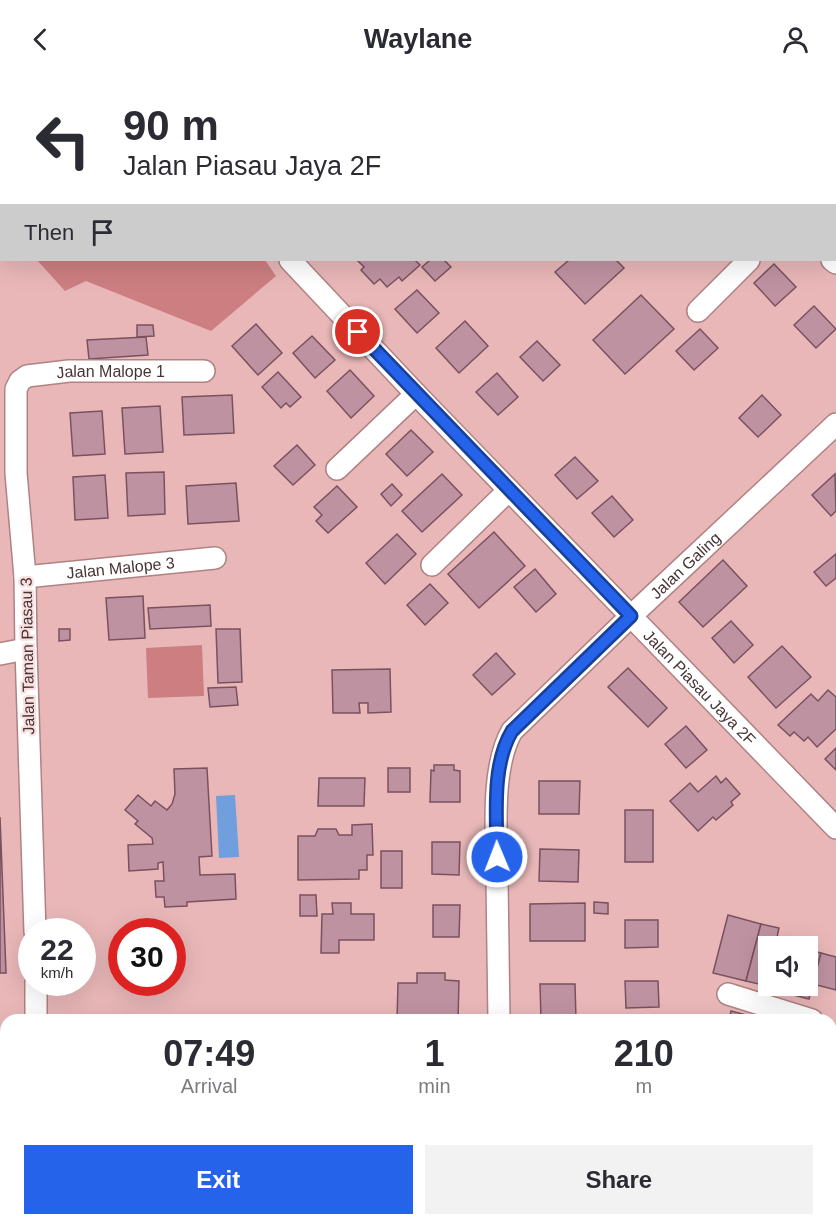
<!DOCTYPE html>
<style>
body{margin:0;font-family:Helvetica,sans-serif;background:#f2f2f3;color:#2b2b33;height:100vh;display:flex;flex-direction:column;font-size:22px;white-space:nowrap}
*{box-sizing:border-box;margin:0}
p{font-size:20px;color:#7c7c81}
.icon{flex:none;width:33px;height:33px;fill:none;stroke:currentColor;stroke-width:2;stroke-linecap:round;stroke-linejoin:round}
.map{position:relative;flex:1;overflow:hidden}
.sheet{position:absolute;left:0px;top:936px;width:837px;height:212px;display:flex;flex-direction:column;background:#fff;border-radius:18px 18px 0 0;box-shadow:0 6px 24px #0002}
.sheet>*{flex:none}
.guide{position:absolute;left:0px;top:0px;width:837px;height:183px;box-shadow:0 6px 24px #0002;background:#fff;color:#2b2b33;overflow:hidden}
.tools{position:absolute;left:758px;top:858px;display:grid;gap:12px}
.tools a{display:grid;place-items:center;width:60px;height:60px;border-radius:0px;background:#fff;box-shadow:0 6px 24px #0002;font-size:30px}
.speed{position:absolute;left:18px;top:840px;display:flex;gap:12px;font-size:30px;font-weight:700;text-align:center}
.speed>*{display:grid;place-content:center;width:78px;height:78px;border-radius:50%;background:#fff;box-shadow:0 6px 24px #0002;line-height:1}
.speed small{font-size:15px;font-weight:400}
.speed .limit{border:9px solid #d22;background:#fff;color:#111}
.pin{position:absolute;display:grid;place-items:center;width:51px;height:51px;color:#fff;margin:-26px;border:3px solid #fff;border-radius:50%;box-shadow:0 2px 6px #0007}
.me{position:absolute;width:66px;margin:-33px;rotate:359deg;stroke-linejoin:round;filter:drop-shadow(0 0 4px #0008)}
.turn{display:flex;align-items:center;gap:21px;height:126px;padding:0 24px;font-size:27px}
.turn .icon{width:78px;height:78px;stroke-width:2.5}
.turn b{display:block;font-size:42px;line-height:51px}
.then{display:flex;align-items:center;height:57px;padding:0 24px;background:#0003;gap:12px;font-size:22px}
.eta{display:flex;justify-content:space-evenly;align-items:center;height:102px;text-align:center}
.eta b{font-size:36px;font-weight:700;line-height:42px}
.cta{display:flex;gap:12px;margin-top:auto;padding:12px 24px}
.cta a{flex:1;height:69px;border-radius:0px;background:#2563eb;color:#fff;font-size:24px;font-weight:700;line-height:69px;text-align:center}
.cta a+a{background:#f2f2f3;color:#2b2b33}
header{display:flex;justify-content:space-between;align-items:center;height:78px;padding:0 24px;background:#fff;font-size:27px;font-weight:700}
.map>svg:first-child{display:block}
.green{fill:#cc7e81}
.water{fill:#719edd}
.building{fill:#bf92a1;stroke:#7a515f;stroke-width:1.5}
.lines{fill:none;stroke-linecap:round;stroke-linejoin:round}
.minor-casing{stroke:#b08283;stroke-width:24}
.minor{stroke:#fff;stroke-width:21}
.route-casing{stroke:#184099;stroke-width:15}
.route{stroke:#2563eb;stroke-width:10}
.labels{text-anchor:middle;stroke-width:4.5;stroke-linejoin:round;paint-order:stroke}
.street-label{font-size:16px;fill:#483435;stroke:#f9dfdf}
</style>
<header><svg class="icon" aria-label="back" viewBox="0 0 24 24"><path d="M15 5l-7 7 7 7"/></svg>Waylane<svg class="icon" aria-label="person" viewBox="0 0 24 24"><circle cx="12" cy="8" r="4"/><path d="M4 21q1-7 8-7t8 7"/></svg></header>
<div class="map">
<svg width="836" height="1147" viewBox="0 0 836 1147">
<rect width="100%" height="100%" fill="#e9b7b8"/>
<!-- green -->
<g class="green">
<polygon points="16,0 196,0 198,1 16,2"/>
<polygon points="37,182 265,182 276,198 211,253 86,203 65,213"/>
<polygon points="202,567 204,618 148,620 146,570"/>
</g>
<!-- water -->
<polygon class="water" points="235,717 239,779 219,780 216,718"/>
<!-- building -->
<g class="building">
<polygon points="415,0 452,0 454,2 414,2"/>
<polygon points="570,0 600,0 602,2 568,2"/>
<polygon points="357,182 418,182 416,183 420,187 402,203 399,199 387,209 380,201 374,206 361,192 364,189"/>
<polygon points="430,182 444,182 451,189 435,203 422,189"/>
<polygon points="569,182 616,182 624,190 585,226 555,194"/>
<polygon points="774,186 796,209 775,228 754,205"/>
<polygon points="417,212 439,235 417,255 395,231"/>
<polygon points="641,217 674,251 625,296 593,262"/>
<polygon points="814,228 836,251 816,270 794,247"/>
<polygon points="465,243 488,268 459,295 436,270"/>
<polygon points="256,246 282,275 258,297 232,268"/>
<polygon points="137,247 153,247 154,258 137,259"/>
<polygon points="700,251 718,270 694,292 676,273"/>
<polygon points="312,258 335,282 315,300 293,275"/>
<polygon points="146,259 148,277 89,281 87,262"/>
<polygon points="537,263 560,287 543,303 520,279"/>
<polygon points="350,292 374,318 351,340 327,313"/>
<polygon points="278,294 301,319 290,329 286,325 281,330 262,309"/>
<polygon points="497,295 518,319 498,337 476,314"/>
<polygon points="232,317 234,355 184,357 182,319"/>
<polygon points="762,317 781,337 758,359 739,340"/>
<polygon points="160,328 163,374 125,376 122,330"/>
<polygon points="102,333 105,376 73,378 70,335"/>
<polygon points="411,352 433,374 407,398 386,376"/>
<polygon points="297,367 315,387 293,407 274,388"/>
<polygon points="575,379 598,403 577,421 555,397"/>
<polygon points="164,394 165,436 128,438 126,395"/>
<polygon points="442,396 462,417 422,454 402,433"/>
<polygon points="835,396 836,433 831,438 812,417"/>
<polygon points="105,397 108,440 75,442 73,399"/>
<polygon points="236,405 239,443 188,446 186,408"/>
<polygon points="392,406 402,417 391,428 381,416"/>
<polygon points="337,408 357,429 328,455 316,443 322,437 314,429"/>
<polygon points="612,418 633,442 614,459 592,435"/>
<polygon points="494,454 525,488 479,530 448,496"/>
<polygon points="397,456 416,476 385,506 366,485"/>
<polygon points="836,476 836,500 826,508 814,494"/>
<polygon points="723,482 747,508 703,549 679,524"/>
<polygon points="535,491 556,516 536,534 514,509"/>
<polygon points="430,506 448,525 425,547 407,527"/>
<polygon points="143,518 145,560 109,562 106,520"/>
<polygon points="210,527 211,548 150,551 148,530"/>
<polygon points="731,543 753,567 734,585 712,560"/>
<polygon points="59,551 70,551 70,562 59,563"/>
<polygon points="216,551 240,551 242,604 218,605"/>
<polygon points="782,568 811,599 776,630 748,599"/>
<polygon points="496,575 515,596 492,617 473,597"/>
<polygon points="628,590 667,630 648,649 608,609"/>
<polygon points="390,591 391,634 368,635 368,625 359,625 360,635 333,635 332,592"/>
<polygon points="236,609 238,627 210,629 208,610"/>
<polygon points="828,612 836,619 836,651 817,669 808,659 804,663 794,654 790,658 778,647 811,616 818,623"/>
<polygon points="686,648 707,672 686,690 665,666"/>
<polygon points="836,670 836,692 825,681"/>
<polygon points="434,687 454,687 454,692 460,693 460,724 430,724 431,692 434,693"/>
<polygon points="207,690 212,778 199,779 200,797 235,796 236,821 187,824 187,828 165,829 164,819 156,819 155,803 164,803 163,784 158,785 158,791 129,793 128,767 153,766 152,760 135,746 138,743 125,732 138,717 151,728 155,723 167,732 172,726 175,716 174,691"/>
<rect x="388" y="690" width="22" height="24"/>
<polygon points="716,698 721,705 726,700 740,716 731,724 733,727 716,742 713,739 698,753 670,723 690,705 698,714"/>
<polygon points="319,700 365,700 364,728 318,728"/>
<polygon points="539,703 580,703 579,736 539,736"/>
<rect x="625" y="732" width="28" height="52"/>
<polygon points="0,739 6,895 0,895"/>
<polygon points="372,746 373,777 367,777 367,792 359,792 359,801 298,802 298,758 315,758 318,751 336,751 339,757 352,757 352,747"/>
<polygon points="432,764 460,764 459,797 432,796"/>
<polygon points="540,771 579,772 578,804 539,803"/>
<rect x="381" y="773" width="21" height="37"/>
<polygon points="300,817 316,817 317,838 300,838"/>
<polygon points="594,824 608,825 608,836 594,835"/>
<polygon points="332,825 351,825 351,836 374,836 374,862 339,862 339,875 321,875 322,836 333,836"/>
<polygon points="585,825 585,863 530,863 530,826"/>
<polygon points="433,827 460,827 459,859 433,859"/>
<polygon points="728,837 761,846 746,903 713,895"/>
<polygon points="625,842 658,842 658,869 625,870"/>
<polygon points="761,846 779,850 776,864 787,867 786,868 768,868 768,908 776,908 776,910 746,903"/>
<polygon points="807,871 821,875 809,921 778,913 779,908 807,908"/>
<polygon points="821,875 836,879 836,912 813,906"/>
<polygon points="417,895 445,895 445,902 459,903 458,942 397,942 398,905 417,905"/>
<polygon points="625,903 658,903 659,929 626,930"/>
<polygon points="540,906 575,906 576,942 541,942"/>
<polygon points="731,933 765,942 729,942"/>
<polygon points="836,1021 836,1100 831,1098 831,1037"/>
<polygon points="831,1103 836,1104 836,1147 799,1147 801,1142 812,1144 813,1142 831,1142"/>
<rect x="357" y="1142" width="135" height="5"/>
<polygon points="487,1142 618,1142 616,1147 487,1147"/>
<polygon points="678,1142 722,1142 737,1146 676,1147"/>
</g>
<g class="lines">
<defs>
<g id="minor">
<polyline points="663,0 664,2"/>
<polyline points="543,2 545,0"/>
<polyline points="717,2 719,0"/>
<path id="s1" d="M290 182 416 316 836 750"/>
<polyline points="832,182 836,185"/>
<polyline points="698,233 749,182"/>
<polyline points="337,391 416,316"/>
<polyline points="432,487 509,412"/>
<path id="s2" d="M25 499 215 480"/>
<polyline points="0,576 26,571"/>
<path id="s3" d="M35 854 26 571 25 499 16 395V311L20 303 27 298 69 293H204"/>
<polyline points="36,904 36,942"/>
<polyline points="728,916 812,942"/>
<path id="s4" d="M499 942C498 896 498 849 497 803 497 760 490 691 512 653L631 538 836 346"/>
<polyline points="831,984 836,977"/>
<polyline points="38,1142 39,1147"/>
<polyline points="58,1147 58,1142"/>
<polyline points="260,1147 331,1143"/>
<polyline points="775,1147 776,1142"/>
</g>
</defs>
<!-- minor casing -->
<use href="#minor" class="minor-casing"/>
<!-- minor -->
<use href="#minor" class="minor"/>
</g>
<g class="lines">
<defs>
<path id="route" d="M358 254 631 538 512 653C491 688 497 739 497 779"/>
</defs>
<!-- route casing -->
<use href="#route" class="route-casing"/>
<!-- route -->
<use href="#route" class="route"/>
</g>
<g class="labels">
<!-- street labels -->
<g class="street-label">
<text dy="6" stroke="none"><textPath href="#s3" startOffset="645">Jalan Malope 1</textPath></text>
<text dy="6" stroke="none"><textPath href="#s4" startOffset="531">Jalan Galing</textPath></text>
<text dy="6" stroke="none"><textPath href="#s2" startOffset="96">Jalan Malope 3</textPath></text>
<text transform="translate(27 578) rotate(-91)" y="6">Jalan Taman Piasau 3</text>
<text dy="6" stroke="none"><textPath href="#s1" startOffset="592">Jalan Piasau Jaya 2F</textPath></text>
</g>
</g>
</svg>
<div class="tools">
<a><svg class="icon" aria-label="sound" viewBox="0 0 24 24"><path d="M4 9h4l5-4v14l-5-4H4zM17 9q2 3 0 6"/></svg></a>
</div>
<div class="speed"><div>22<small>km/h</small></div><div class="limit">30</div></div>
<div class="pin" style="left:358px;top:254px;background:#d93025"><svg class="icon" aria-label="arrive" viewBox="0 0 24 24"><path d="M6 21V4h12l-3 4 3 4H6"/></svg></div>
<svg class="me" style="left:497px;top:779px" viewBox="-20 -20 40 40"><circle r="17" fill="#2563eb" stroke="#fff" stroke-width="3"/><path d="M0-11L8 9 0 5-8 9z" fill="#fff"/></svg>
<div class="guide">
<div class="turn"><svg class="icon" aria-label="left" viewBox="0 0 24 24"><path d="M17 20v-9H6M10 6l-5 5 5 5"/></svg><div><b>90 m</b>Jalan Piasau Jaya 2F</div></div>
<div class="then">Then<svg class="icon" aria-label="arrive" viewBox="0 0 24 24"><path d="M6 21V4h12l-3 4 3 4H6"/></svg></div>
</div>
<section class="sheet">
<div class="eta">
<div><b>07:49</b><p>Arrival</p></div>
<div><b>1</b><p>min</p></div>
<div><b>210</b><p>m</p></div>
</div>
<div class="cta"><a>Exit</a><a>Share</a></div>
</section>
</div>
